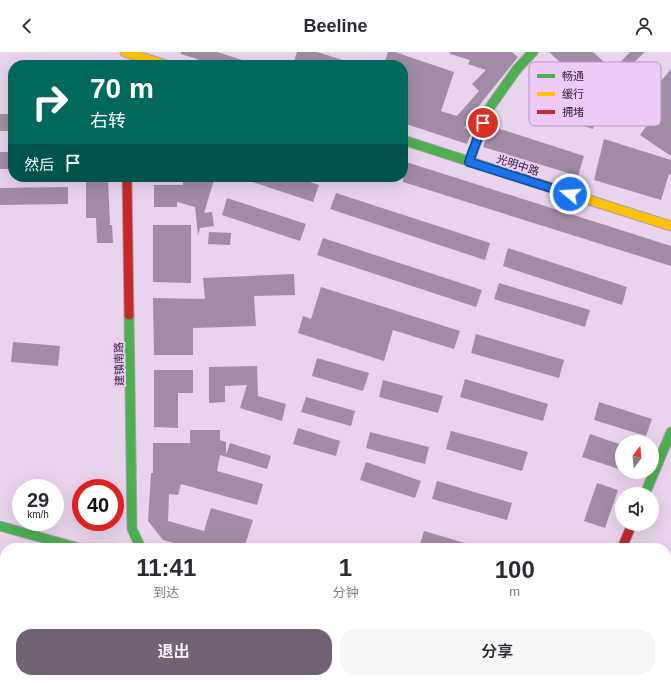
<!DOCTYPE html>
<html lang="zh">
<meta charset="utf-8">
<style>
body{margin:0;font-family:Arial,"Noto Sans SC",sans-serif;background:#f7f7f7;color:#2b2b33;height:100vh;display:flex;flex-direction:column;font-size:15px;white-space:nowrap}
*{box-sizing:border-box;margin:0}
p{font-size:13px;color:#7c7c81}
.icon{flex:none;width:22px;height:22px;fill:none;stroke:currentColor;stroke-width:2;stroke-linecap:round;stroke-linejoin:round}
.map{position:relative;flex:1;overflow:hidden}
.panel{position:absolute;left:0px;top:491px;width:671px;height:140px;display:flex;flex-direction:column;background:#fff;border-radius:16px 16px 0 0;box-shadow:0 4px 16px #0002}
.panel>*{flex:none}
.top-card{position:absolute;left:8px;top:8px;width:400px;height:122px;border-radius:16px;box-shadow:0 4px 16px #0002;background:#00695c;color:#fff;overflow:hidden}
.needle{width:26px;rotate:16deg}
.fabs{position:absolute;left:615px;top:383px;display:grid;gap:8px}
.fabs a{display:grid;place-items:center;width:44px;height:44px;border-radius:50%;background:#fff;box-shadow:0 4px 16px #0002;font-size:20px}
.speed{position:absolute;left:12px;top:427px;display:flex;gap:8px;font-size:20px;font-weight:700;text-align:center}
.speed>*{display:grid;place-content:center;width:52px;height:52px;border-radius:50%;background:#fff;box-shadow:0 4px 16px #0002;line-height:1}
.speed small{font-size:10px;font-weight:400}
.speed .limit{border:6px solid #d22;background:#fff;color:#111}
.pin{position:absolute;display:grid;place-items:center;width:34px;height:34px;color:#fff;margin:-17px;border:2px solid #fff;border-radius:50%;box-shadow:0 1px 4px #0007}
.me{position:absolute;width:44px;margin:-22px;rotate:288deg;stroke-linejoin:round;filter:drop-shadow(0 0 3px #0008)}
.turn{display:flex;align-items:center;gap:14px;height:84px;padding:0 16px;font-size:18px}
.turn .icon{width:52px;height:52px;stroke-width:2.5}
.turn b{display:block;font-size:28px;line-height:34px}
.then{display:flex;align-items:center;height:38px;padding:0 16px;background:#0003;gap:8px;font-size:15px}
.eta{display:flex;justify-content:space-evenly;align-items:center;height:68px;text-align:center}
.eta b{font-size:24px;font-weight:600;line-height:28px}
.primary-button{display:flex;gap:8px;margin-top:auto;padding:8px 16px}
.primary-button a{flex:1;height:46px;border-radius:16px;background:#726276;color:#fff;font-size:16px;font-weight:600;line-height:46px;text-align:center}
.primary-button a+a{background:#f7f7f7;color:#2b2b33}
header{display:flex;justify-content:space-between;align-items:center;height:52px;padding:0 16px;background:#fff;font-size:18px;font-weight:600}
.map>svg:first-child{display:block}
.water{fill:#56cbd8}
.building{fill:#a08ca4}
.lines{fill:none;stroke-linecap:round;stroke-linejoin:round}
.street-casing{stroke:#ae9eb1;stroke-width:11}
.fast-casing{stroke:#ae9eb1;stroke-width:11}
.slow-casing{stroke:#ae9eb1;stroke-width:11}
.jam-casing{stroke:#ae9eb1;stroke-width:11}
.street{stroke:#fcf9fc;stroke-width:9}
.fast{stroke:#4caf50;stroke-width:9}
.slow{stroke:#ffc107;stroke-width:9}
.jam{stroke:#c62828;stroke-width:9}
.route-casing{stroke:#114b97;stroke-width:10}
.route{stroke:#1a73e8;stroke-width:7}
.labels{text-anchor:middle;stroke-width:4;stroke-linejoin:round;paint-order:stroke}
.street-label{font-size:11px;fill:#332536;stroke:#efc9f7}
.key{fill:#efc9f7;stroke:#b798bd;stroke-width:1}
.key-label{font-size:11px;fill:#332536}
</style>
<header><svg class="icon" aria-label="back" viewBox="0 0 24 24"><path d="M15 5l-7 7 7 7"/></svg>Beeline<svg class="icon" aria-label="person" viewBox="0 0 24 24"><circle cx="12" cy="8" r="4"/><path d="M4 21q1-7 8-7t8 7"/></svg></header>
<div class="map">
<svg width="671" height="631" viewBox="0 0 671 631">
<rect width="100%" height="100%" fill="#e8d4ec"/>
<!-- water -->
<g class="water">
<polygon points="0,516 5,518 5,572 0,570"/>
<polygon points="269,626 392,626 408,631 287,631"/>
</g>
<!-- building -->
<g class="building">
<polygon points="181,0 217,0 252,11 252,13 216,13 181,2"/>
<polygon points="297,0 317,0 352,11 352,13 293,13"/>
<polygon points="388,0 395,0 454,20 441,59 457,64 479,39 472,32 486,18 468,12 470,8 450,2 450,0 512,0 518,5 473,61 475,63 464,76 472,79 467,92 403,71 403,13 384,13"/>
<polygon points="549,0 593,0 613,18 630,0 645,0 630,14 632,16 615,34 617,36 600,54 590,45 606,28 587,11 575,24"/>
<polygon points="671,17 671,104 640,83 650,69 626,50 634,40 637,42 652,23 661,29"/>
<polygon points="576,61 596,66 593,77 573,71"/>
<rect x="0" y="62" width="13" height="17"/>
<polygon points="491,74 584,104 578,124 483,95"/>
<polygon points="604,87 671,108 671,123 669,122 661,148 594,128"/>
<rect x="0" y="100" width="13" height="17"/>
<polygon points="403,109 671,194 671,214 403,130"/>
<polygon points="86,125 108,125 110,173 112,173 113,191 97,191 96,166 86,166"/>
<polygon points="200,125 215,125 204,161 212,160 214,174 200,176 198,183 195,155 177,150 177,155 154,155 154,133 183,133 183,127 199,127"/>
<polygon points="243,125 295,125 319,133 313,150 243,127"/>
<polygon points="68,135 68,152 0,153 0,136"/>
<polygon points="336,141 490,191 485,208 330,157"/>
<polygon points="227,146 306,172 300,189 222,163"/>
<polygon points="153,173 191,173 191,231 153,230"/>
<polygon points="209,180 231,181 230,193 208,192"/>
<polygon points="323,186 482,238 476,255 317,203"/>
<polygon points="508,196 627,235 622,253 503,214"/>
<polygon points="294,222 295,243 254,244 256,274 193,276 193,303 154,303 153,246 205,247 203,226"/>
<polygon points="499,231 590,258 585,275 494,247"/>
<polygon points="321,235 460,279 454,297 393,278 384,309 298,281 303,264 311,267"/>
<polygon points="476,282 564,308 559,326 471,301"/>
<polygon points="13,290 60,294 58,314 11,310"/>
<polygon points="317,306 369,321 363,339 312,324"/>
<polygon points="257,314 258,344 286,352 282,369 240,356 247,333 225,334 225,350 209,351 209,315"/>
<polygon points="154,318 193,318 193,341 178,341 178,376 154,375"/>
<polygon points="465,327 548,352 543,369 460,345"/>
<polygon points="383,328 443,344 438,361 379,345"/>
<polygon points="306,345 355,359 351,374 301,360"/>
<polygon points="599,350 652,367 646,384 594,368"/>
<polygon points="298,376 340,389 336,404 293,392"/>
<polygon points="190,378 220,378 220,388 226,390 226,403 230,391 271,404 267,417 220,403 217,419 263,432 257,453 181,432 178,443 169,442 168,469 204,479 211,456 253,468 244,496 192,496 163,488 148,469 151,421 153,421 153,391 190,391"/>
<polygon points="451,379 528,400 522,419 446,397"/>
<polygon points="370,380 429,395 425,412 366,396"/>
<polygon points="590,382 622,393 622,418 582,405"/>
<polygon points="366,410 421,429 415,446 360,428"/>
<polygon points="437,429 512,451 507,468 432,447"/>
<polygon points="597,431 618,438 605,476 584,469"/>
<polygon points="424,479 475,494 474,496 419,496"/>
</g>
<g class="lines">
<defs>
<g id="street">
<polyline points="0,605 5,605"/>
<polyline points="202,626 228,631"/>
</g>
<g id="fast">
<polyline points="403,88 586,147"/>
<polyline points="469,110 488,58 517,17 533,0"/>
<polyline points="129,263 132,477 141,496"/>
<polyline points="645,442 671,380"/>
<polyline points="0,474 79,496"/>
<polyline points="118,631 120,626"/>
</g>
<g id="slow">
<polyline points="125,0 166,13"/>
<polyline points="586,147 671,174"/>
<polyline points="571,626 589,631"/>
</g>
<g id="jam">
<polyline points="127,125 129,263"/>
<polyline points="622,496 632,472"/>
</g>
</defs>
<!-- street casing -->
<use href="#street" class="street-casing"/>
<!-- fast casing -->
<use href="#fast" class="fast-casing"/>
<!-- slow casing -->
<use href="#slow" class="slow-casing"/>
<!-- jam casing -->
<use href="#jam" class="jam-casing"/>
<!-- street -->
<use href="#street" class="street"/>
<!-- fast -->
<use href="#fast" class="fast"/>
<!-- slow -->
<use href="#slow" class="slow"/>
<!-- jam -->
<use href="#jam" class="jam"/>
</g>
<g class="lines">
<defs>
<polyline id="route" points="483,71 469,110 570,142"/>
</defs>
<!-- route casing -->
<use href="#route" class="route-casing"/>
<!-- route -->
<use href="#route" class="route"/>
</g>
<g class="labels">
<!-- street labels -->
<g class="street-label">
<text transform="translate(518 113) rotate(18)" y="4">光明中路</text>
<text transform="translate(119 312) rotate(-91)" y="4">建镇南路</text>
</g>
</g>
<!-- legend -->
<rect x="529" y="10" width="132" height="64" rx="6" class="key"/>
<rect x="537" y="22" width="18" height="4" fill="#4caf50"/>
<rect x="537" y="40" width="18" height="4" fill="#ffc107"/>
<rect x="537" y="58" width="18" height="4" fill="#c62828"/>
<g class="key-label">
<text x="562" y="28">畅通</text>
<text x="562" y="46">缓行</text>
<text x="562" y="64">拥堵</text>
</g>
</svg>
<div class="fabs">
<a><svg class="needle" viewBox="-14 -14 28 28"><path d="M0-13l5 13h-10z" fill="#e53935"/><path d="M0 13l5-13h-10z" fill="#7c7c81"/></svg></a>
<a><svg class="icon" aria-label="sound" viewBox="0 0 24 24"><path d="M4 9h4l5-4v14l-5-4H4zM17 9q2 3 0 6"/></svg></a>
</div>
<div class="speed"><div>29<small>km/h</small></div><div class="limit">40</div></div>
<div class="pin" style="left:483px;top:71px;background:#d93025"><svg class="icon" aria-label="arrive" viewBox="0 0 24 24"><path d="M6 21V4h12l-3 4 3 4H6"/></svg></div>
<svg class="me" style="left:570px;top:142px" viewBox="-20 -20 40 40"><circle r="17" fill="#1a73e8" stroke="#fff" stroke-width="3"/><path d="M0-11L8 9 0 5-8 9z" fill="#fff"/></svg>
<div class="top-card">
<div class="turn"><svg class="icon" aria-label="right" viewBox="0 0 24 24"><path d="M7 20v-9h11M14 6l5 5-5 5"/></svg><div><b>70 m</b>右转</div></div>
<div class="then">然后<svg class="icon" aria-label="arrive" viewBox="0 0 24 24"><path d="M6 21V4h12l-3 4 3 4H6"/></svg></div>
</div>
<section class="panel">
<div class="eta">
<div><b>11:41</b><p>到达</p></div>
<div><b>1</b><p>分钟</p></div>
<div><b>100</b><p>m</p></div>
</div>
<div class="primary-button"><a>退出</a><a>分享</a></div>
</section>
</div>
